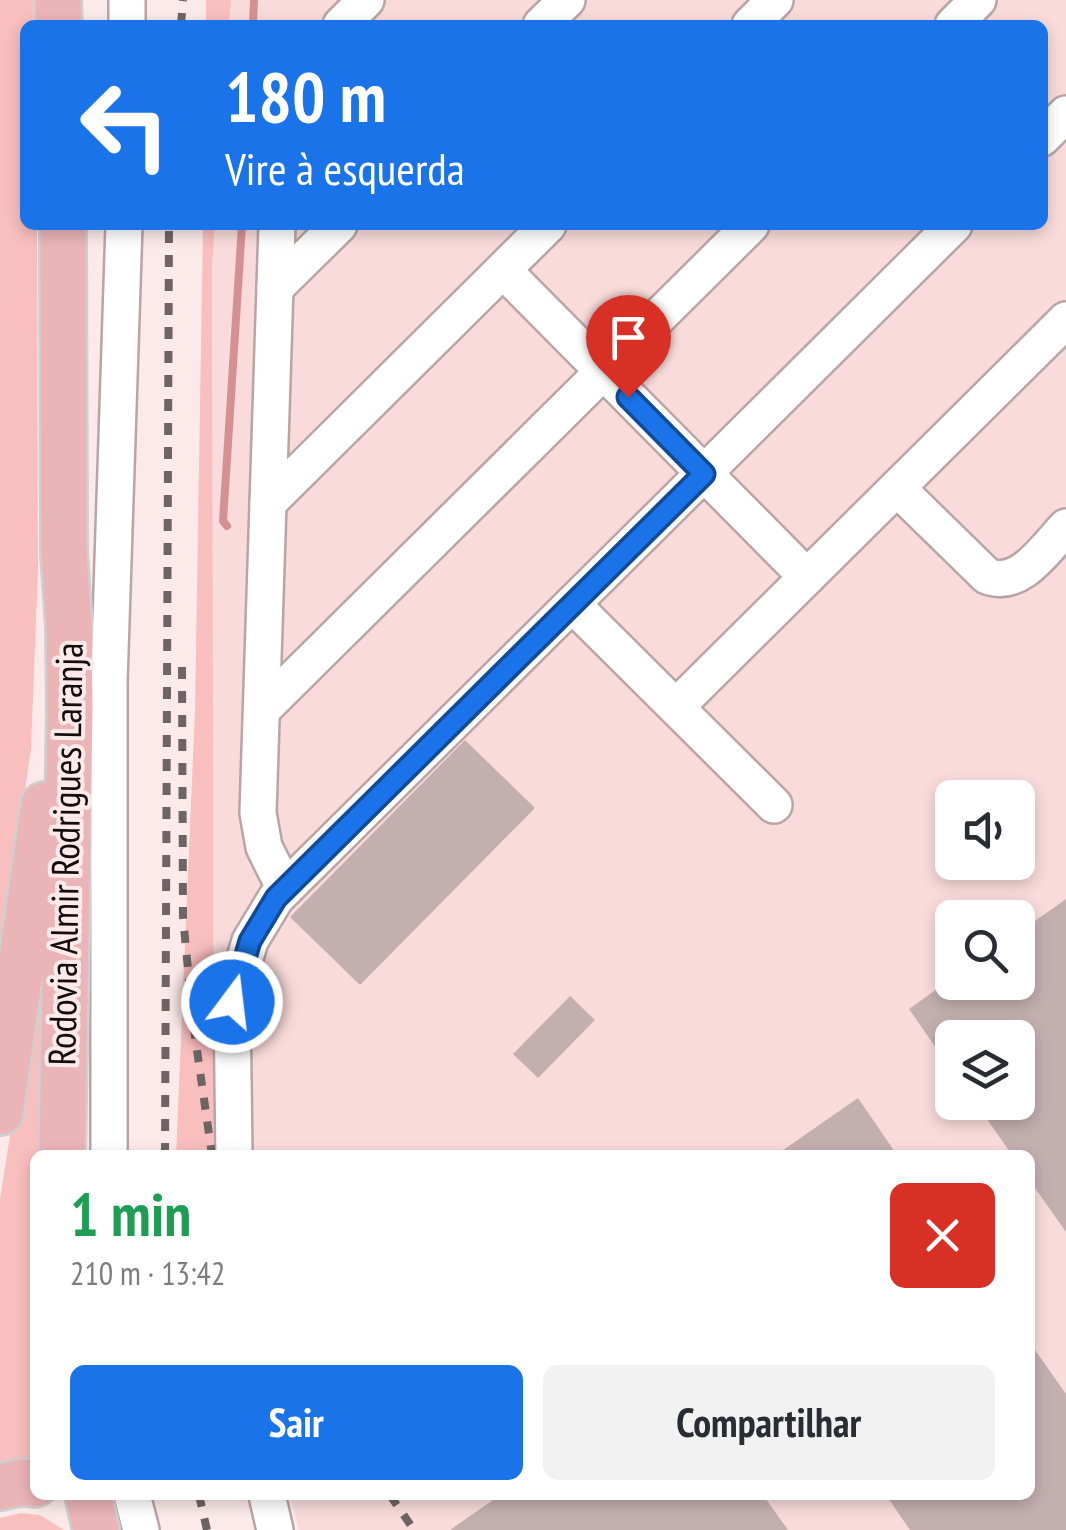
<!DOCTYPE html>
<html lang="pt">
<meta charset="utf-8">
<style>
body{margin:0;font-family:"PT Sans Narrow",sans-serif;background:#f2f2f3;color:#2b2b33;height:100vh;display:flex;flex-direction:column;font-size:38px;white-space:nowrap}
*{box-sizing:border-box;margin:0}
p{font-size:32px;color:#7c7c81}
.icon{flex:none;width:55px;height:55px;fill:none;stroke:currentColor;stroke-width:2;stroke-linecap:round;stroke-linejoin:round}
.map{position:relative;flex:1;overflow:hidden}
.drawer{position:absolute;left:30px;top:1150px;width:1005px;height:350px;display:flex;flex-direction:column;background:#fff;border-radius:15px;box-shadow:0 5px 15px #0003}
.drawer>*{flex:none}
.top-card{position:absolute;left:20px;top:20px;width:1028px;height:210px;border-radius:15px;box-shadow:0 5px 15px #0003;background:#1a73e8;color:#fff;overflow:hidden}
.controls{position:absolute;left:935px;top:780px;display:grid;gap:20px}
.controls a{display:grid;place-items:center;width:100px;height:100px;border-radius:15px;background:#fff;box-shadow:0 5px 15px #0003;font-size:50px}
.pin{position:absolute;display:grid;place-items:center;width:85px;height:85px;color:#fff;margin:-102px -42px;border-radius:50% 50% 50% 0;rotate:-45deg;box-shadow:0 0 10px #0007}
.pin .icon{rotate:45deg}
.me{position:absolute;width:110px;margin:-55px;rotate:15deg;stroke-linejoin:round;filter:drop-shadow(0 0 8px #0008)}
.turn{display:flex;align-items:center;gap:35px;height:210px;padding:0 40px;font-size:45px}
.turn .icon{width:130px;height:130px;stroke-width:2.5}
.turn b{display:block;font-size:70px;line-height:85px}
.round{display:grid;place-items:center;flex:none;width:105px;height:105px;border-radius:15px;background:#f2f2f3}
.head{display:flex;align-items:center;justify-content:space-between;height:170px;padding:0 40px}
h1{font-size:60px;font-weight:700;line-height:75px;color:#1e9e55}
.action{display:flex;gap:20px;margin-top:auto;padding:20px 40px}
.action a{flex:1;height:115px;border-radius:15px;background:#1a73e8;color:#fff;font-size:40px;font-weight:700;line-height:115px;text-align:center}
.action a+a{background:#f2f2f3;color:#2b2b33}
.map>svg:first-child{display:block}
.built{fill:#fadbdb;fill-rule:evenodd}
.green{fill:#f9bebe}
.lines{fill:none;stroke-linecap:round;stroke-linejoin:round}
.stream{stroke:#d59191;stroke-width:8}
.building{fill:#c4afaf}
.minor-casing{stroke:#baa5a5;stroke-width:40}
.major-casing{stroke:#d0cfcf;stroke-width:50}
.minor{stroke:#fff;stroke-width:35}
.major{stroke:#ebb4b6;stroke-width:45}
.rail{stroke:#6f6464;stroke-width:8;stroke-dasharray:12 12;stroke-linecap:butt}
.route-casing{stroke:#114b97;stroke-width:25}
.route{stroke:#1a73e8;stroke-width:18}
.labels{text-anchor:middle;stroke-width:8;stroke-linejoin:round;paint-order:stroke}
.street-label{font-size:38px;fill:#140d0d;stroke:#fceaea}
</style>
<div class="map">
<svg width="1066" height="1530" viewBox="0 0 1066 1530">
<rect width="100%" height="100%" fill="#fceaea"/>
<!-- built -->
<path class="built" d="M231 0H1066V1530H299L290 1495H1030V1155H214L212 267 215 225H1042V25H229ZM952 798H1018V862H952ZM952 918H1018V982H952ZM952 1038H1018V1102H952Z"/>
<!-- green -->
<g class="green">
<polygon points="0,0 33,0 34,25 25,25 25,225 37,225 38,569 31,749 0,958"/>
<polygon points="206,0 231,0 229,25 206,25"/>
<polygon points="203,225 215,225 212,267 214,1155 176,1155 195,711"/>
<polygon points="43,928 46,1155 35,1155 35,1472 0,1466 0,1199"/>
<polygon points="21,1513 40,1515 64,1530 0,1530 0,1518"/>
</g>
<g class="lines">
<!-- stream -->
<g class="stream">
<polyline points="253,25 254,0"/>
<polyline points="227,526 223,521 242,225"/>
</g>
</g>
<!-- building -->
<g class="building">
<polygon points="465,740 535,808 360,985 290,917"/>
<polygon points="1066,899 1066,1232 1030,1181 1030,1155 1012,1155 975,1102 1018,1102 1018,1038 952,1038 952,1071 909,1009 947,982 1018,982 1018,933"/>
<polygon points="570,996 595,1020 538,1078 513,1054"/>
<polygon points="858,1098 897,1155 776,1155"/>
<polygon points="1030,1343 1066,1394 1066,1530 910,1530 886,1495 1030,1495"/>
<polygon points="500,1495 763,1495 788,1530 450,1530"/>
</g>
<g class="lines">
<defs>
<g id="minor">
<polyline points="127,25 127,0"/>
<polyline points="341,25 366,0"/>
<polyline points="541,25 567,0"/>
<polyline points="750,25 775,0"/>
<polyline points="953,25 978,0"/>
<polyline points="1042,138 1066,114"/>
<polyline points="277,225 258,813 264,847 285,889"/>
<polyline points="503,270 807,577"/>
<polyline points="275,288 339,225"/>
<path d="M897 488 987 576C1020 589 1045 549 1066 527"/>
<polyline points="268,503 548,225"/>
<polyline points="572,604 774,805"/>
<polyline points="676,707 1066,320"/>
<polyline points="262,710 751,225"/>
<polyline points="109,1155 109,682 124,225"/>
<polyline points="234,1155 232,1002 250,941 276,898 954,225"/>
<polyline points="132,1495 141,1530"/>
<polyline points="267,1495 275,1530"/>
</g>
<g id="major">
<polyline points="58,0 59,25"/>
<polyline points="0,1112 44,805"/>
<polyline points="62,1155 70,708 69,626 64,554 63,225"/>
<polyline points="0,1487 23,1482 35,1484"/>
<polyline points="88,1495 96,1530"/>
</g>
</defs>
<!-- minor casing -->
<use href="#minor" class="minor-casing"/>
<!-- major casing -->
<use href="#major" class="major-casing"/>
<!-- minor -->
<use href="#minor" class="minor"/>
<!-- major -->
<use href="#major" class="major"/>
<!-- rail -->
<g class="rail">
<polyline points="181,25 183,0"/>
<polyline points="182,667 183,917 193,1022 212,1155"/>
<polyline points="165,1155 169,225"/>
<polyline points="199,1495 207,1530"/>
<polyline points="390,1495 414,1530"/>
</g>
</g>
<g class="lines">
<defs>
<polyline id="route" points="232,1002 250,941 276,898 704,474 628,397"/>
</defs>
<!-- route casing -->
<use href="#route" class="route-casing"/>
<!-- route -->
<use href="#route" class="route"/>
</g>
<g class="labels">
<!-- street labels -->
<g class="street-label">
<text transform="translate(66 854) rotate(-89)" y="13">Rodovia Almir Rodrigues Laranja</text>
</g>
</g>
</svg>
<div class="controls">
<a><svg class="icon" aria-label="sound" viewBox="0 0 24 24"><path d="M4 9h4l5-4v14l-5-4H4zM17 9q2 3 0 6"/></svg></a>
<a><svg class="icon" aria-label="search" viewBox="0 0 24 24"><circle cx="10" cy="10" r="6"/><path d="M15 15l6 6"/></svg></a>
<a><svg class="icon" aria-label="layers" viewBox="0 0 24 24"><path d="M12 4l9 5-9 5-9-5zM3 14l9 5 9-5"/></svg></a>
</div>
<div class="pin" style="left:628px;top:397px;background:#d93025"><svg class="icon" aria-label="arrive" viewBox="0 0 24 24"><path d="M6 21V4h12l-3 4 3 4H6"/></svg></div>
<svg class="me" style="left:232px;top:1002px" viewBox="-20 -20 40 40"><circle r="17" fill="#1a73e8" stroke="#fff" stroke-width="3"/><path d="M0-11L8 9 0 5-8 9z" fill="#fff"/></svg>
<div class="top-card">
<div class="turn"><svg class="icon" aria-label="left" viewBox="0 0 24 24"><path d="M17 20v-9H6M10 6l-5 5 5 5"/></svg><div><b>180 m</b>Vire à esquerda</div></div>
</div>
<section class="drawer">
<div class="head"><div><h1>1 min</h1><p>210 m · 13:42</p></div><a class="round" style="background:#d93025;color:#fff"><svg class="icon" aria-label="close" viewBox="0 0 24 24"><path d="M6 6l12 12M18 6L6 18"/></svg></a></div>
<div class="action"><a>Sair</a><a>Compartilhar</a></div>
</section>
</div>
